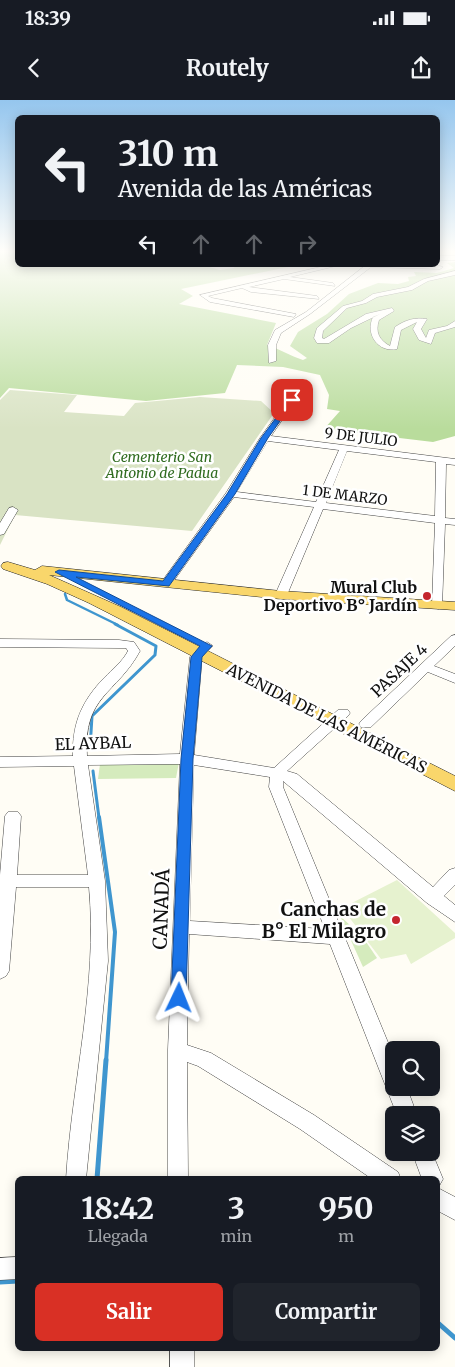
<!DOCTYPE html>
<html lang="es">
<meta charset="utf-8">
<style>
body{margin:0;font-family:Merriweather,serif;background:#20242c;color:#f1f3f6;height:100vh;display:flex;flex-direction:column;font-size:19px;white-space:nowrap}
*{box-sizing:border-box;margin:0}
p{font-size:16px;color:#9ea1a6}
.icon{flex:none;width:28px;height:28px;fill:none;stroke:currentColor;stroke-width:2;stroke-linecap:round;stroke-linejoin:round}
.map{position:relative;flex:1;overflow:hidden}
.panel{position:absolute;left:15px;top:1076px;width:425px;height:175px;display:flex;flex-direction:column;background:#171b24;border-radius:8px;box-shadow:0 2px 12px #0003}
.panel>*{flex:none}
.top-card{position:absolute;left:15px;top:15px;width:425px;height:152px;border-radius:8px;box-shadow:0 2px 12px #0003;background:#171b24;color:#f1f3f6;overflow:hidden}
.fabs{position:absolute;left:385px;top:941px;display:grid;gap:10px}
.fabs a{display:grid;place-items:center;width:55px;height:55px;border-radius:8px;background:#171b24;box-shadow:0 2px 12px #0003;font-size:25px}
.pin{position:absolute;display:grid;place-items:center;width:42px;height:42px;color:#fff;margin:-21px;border-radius:10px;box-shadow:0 2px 8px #0006}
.me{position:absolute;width:55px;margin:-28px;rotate:2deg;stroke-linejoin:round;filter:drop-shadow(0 0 4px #0008)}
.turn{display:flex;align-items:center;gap:18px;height:105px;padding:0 20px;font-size:22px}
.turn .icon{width:65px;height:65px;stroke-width:2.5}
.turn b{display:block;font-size:35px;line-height:42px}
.lanes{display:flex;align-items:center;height:48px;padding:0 20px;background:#0003;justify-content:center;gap:25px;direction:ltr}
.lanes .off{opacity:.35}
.eta{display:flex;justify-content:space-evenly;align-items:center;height:85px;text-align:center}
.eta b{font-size:30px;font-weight:700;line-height:35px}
.button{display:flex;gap:10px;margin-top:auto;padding:10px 20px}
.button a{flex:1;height:58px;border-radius:8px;background:#d93025;color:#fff;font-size:20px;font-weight:700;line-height:58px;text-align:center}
.button a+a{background:#20242c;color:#f1f3f6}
.status{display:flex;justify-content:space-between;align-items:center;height:35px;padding:0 25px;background:#171b24;direction:ltr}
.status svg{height:14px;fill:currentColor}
header{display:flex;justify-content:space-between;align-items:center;height:65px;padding:0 20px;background:#171b24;font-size:22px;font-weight:700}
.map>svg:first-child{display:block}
.green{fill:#d5ebbd}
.forest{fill:#b9dc9c}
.cemetery{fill:#d9e3c4}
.pitch{fill:#e6f2cf}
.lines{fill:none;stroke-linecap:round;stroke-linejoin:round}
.stream-far3{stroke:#3f96cf;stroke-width:2.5}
.stream-far2{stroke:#3f96cf;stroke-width:3}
.stream-far1{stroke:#3f96cf;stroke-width:4}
.stream{stroke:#3f96cf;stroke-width:5}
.minor-casing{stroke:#444;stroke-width:1}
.major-casing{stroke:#222;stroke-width:1}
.minor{fill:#fff;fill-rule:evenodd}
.major{fill:#f9d66b;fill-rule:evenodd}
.route{fill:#1a73e8;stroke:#114b97}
.poi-dot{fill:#c4262e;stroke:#fff;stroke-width:2}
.labels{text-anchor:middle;stroke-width:5;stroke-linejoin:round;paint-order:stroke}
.far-street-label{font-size:14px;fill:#111;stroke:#fff}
.far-park-label{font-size:14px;font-style:italic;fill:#2f6b1f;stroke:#fff}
.poi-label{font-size:16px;font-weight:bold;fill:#111;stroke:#fff;text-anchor:end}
.street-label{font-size:16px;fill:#111;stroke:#fff}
.near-street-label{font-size:19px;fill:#111;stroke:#fff}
.near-poi-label{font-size:19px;font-weight:bold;fill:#111;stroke:#fff;text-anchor:end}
</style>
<div class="status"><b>18:39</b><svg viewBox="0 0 49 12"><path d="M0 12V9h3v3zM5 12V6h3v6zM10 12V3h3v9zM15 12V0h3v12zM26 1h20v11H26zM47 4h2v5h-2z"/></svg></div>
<header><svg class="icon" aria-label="back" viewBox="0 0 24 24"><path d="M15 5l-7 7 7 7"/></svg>Routely<svg class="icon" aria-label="share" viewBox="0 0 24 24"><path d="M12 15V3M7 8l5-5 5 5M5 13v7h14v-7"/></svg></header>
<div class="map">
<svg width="455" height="1267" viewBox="0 0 455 1267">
<rect width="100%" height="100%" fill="#fffdf5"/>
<!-- green -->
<g class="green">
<polygon points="179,662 176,678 98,679 100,664"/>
<polygon points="340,816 362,836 377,858 363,867"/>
</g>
<!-- forest -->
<path class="forest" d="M0 152H17L18 165H202L220 170 234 168 235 165H298L181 189 193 196 179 204 276 223 267 245C280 249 290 256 303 260L307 258 290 246 298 232 327 214 349 194 378 183 398 184 409 181 408 177 416 176 414 172 437 173 454 168 447 163 455 162V336L433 342 324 329 340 311 327 309 329 295 320 275 283 267 237 265 225 293 146 301 9 288 0 298Z"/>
<!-- cemetery -->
<polygon class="cemetery" points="10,290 77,295 64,312 124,316 135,303 200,297 261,301 274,313 192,431 15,415 0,445 0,300"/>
<!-- pitch -->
<polygon class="pitch" points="397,780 455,833 455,838 411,864 406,854 381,859 342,808"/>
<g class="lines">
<!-- stream-far3 -->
<polyline class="stream-far3" points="65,494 67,500 118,525"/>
<!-- stream-far2 -->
<g class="stream-far2">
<polyline points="90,649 92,616 155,555 156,546 115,524"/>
<polyline points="93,671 99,718"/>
</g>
<!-- stream-far1 -->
<polyline class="stream-far1" points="99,717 115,832 106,962"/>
<!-- stream -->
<g class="stream">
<polyline points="97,1079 106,960"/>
<polyline points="0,1182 18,1181"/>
<polyline points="438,1223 455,1238"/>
</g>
<defs>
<g id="minor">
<rect x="438" y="156" width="17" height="4"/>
<polygon points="329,165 340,165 290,177 333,183 335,186 284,179 249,187 317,196 319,199 251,192 242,188 208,196 212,198 296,214 294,217 210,202 200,195"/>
<polygon points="366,165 436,165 443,167 440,169 371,167 310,214 281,233 276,245 276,261 269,263 268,245 275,230 306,212"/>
<path d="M455 171V175L428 181 412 190 377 197 366 203 347 208 323 231 322 238 324 239 366 214 392 208 394 211 379 220C375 232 379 240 390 246L395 227C405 220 415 217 427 219L421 229 426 238 429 230 447 226 455 221V227L435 233 431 244 419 240 413 229 417 222 401 230 397 249C378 253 365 234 373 217L380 214 351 228 329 243H317L314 238 317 228 343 206 362 201 373 194 408 187 424 179Z"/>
<path d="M292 297 296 300 271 336 455 359V365L446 364 445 418 455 419V425L445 424 442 507 438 509 432 505 435 423 323 409 287 495 281 498 275 495 314 407 234 397 170 486H162L160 484 226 393 260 338 289 298ZM268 341 339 350 316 402 237 392ZM347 351 436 362 435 416 326 403Z"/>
<polygon points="13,407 18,410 4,434 0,435 0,423 9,408"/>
<polygon points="455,535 455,546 434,566 455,574 455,583 428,572 371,627 361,627 359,624 361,621 451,536"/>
<path d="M0 539 119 540 134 542 140 551C116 595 83 595 87 656L180 654 190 557 195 549 207 542 213 546 202 557 194 655 274 668 338 610H348L350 613 348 616 287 671 297 674 433 787 449 770 455 768V785L444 796 455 805V822L427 803 283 681V687L394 957V988H407L417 1015H397L330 844 189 834 187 945 211 953 314 1015 398 1072 401 1079H372L300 1029 198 966 187 962 188 1079H168V950L180 664 88 665 105 781 108 861 86 1079H66C72 981 98 886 89 787H16L9 871 6 876 0 879V775L5 716 8 712H18L21 716 17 775H88L74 666 0 667V657L73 656C72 623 82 601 104 578 113 569 122 562 128 551L126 548H119L0 547ZM194 665 270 677 269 687 325 829 190 821Z"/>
<polygon points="431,1050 443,1079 438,1088 438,1079 422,1079 412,1052 431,1052"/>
<polygon points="438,1088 455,1097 455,1120 438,1111"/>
<polygon points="18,1157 18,1179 0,1180 0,1158"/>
<rect x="170" y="1249" width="24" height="18"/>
</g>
<polygon id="major" points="8,462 35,470 42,466 281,491 455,502 455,510 281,499 49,475 121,507 455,676 455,691 89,503 47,484 3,469 1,466 3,463"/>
</defs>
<!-- minor casing -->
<use href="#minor" class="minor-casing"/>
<!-- major casing -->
<use href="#major" class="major-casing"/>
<!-- minor -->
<use href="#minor" class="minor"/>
<!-- major -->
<use href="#major" class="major"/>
</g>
<!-- sky -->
<linearGradient id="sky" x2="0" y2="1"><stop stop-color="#95c6ee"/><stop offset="0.46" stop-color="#fffefa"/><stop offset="1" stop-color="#fffefa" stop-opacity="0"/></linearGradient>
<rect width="455" height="329" fill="url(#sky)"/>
<!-- route -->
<polygon class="route" points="290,299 295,300 268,338 235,394 169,486 76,477 212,546 202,557 193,659 186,898 184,902 179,904 173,902 171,898 181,659 191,557 200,546 55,472 59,470 163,481 227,394 261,338"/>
<!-- markers -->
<g class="poi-dot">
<circle cx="427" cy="496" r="5"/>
<circle cx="396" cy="820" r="5"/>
</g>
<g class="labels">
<!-- far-street labels -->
<g class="far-street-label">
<text transform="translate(361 337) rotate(7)" y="5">9 DE JULIO</text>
<text transform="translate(345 395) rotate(7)" y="5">1 DE MARZO</text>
</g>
<!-- far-park labels -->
<g class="far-park-label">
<text x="162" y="362">Cementerio San<tspan x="162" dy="16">Antonio de Padua</tspan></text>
</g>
<!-- poi labels -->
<g class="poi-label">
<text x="417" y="493">Mural Club<tspan x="417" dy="18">Deportivo B° Jardín</tspan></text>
</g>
<!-- street labels -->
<g class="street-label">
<text transform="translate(399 570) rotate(-43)" y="6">PASAJE 4</text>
<text transform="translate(327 618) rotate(27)" y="6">AVENIDA DE LAS AMÉRICAS</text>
<text transform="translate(93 643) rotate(-2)" y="6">EL AYBAL</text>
</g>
<!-- near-street labels -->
<g class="near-street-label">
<text transform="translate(161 809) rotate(-88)" y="7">CANADÁ</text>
</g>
<!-- near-poi labels -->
<g class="near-poi-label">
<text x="386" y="816">Canchas de<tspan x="386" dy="22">B° El Milagro</tspan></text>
</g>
</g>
</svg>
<div class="fabs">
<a><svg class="icon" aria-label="search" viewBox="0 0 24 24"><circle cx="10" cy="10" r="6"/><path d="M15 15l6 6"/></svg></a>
<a><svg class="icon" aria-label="layers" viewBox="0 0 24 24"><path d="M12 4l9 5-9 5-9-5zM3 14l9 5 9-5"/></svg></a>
</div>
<div class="pin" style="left:292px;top:300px;background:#d93025"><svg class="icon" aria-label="arrive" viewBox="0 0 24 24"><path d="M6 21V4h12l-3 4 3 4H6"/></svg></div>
<svg class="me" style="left:179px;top:898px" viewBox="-20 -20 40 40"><path d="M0-17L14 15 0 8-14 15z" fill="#1a73e8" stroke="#fff" stroke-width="4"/></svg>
<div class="top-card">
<div class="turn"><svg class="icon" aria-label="left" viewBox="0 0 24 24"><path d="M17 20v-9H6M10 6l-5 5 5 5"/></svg><div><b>310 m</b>Avenida de las Américas</div></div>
<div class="lanes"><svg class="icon" aria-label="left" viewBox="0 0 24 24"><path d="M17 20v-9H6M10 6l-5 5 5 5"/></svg><svg class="icon off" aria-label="ahead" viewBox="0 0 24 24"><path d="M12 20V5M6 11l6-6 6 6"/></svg><svg class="icon off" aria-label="ahead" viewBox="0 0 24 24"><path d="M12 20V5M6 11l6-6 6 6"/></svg><svg class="icon off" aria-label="right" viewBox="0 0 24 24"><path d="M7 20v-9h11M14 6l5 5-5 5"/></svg></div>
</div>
<section class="panel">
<div class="eta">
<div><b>18:42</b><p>Llegada</p></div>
<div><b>3</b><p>min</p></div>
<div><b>950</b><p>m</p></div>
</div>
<div class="button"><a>Salir</a><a>Compartir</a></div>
</section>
</div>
